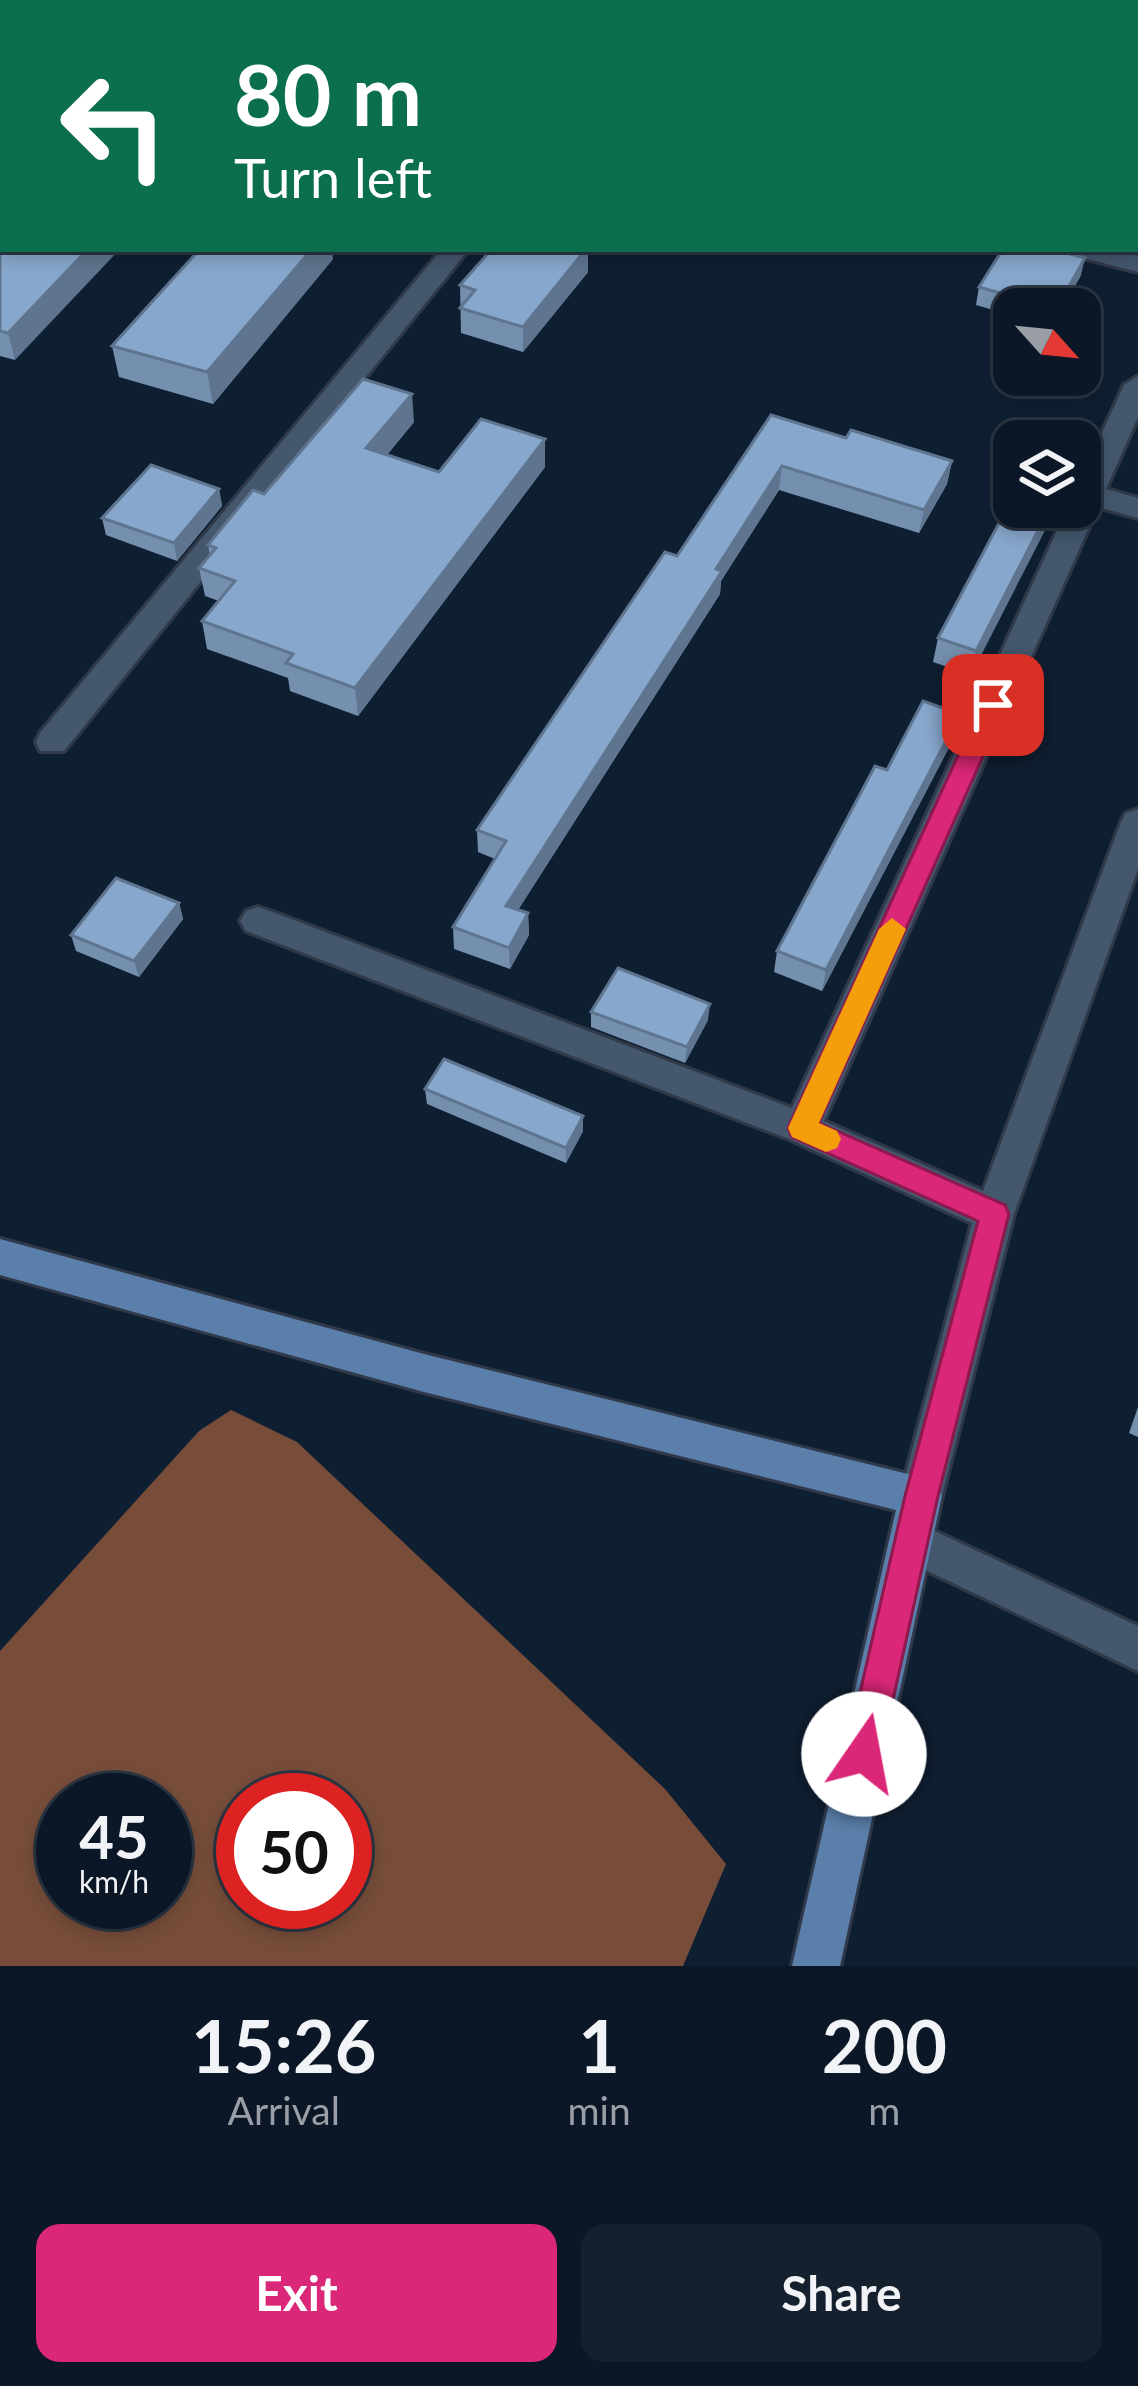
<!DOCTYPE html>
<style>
body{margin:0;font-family:Lato,sans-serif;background:#14202e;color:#f1f3f6;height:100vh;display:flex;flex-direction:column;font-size:45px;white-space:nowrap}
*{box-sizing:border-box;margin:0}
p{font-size:39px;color:#9a9fa7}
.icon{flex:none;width:66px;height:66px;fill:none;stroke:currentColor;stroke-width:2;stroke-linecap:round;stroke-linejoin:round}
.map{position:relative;height:1966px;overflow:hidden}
.drawer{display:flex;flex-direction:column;background:#0b1726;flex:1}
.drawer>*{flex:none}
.hud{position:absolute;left:0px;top:0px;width:1140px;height:252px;box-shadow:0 6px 18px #0003,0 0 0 3px #2b3643;background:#0b6e4f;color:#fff;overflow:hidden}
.needle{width:78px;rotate:117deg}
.tools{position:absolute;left:993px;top:288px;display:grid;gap:24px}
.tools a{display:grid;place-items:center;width:108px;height:108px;border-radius:24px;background:#0b1726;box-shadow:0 6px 18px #0003,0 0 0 3px #2b3643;font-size:60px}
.speed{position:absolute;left:36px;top:1773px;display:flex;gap:24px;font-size:60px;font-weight:700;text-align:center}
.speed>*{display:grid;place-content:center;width:156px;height:156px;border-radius:50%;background:#0b1726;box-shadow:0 6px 18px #0003,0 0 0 3px #2b3643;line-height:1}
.speed small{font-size:30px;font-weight:400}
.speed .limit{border:18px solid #d22;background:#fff;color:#111}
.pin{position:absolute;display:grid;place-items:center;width:102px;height:102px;color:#fff;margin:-51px;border-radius:24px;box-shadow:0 6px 18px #0006}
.me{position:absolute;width:132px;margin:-66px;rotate:12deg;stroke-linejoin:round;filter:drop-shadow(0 0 9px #0008)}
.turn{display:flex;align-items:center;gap:42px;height:252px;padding:0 36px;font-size:54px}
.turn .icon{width:156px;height:156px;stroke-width:2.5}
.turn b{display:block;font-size:84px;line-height:102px}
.eta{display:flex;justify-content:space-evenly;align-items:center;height:204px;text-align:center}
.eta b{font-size:72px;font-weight:700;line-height:84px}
.cta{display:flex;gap:24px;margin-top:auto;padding:24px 36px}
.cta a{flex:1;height:138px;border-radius:24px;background:#db2777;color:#fff;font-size:48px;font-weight:700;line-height:138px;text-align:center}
.cta a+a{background:#14202e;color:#f1f3f6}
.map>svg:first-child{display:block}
.water{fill:#774d3a;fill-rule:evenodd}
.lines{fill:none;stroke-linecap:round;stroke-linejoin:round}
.minor-casing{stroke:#303949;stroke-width:6}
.major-casing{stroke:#303949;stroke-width:6}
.minor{fill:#44576d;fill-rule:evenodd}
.major{fill:#5a7faa;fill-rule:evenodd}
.wall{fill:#7590af}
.shaded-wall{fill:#5f758f}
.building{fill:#88a7cc;stroke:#5f758f;stroke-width:3}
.route{fill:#db2777;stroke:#8e194d;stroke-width:3}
.slow{fill:#f59e0b}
</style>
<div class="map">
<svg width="1138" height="1966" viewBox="0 0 1138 1966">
<rect width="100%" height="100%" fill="#0f1f32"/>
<!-- water -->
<path class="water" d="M231 1410 297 1442 665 1789 726 1864 683 1966H0V1651L199 1431ZM63 1800H165V1902H63ZM243 1800H345V1902H243Z"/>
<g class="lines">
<defs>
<g id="minor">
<polygon points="87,0 125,0 128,3 90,3"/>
<polygon points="360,0 396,0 399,3 363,3"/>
<polygon points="442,249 469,249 64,751 40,751 36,742 40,733"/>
<polygon points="1068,249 1112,249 1138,256 1138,272 1072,255"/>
<polygon points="1138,376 1138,417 1106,489 1138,498 1138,518 1098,507 824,1121 983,1191 1121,822 1126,813 1138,809 1138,869 1014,1214 942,1496 936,1511 921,1517 906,1511 900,1496 972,1223 789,1139 246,931 240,921 246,911 258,907 270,911 792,1108 1068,507 1080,507 1080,481 1124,385"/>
<polygon points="911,1520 1138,1626 1138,1671 896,1556 889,1541 896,1526"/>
</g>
<polygon id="major" points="0,1239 424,1354 936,1481 942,1496 840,1966 792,1966 896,1510 424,1392 0,1275"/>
</defs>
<!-- minor casing -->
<use href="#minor" class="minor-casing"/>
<!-- major casing -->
<use href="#major" class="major-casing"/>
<!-- minor -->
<use href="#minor" class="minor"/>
<!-- major -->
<use href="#major" class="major"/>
</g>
<!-- wall -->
<g class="wall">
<polygon points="0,135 3,136 3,216 0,215"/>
<polygon points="0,234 15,360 0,356"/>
<polygon points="333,259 213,404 119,377 112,346"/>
<polygon points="588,272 523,352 461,333 460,285"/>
<polygon points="1081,275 1062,309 1014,309 1014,316 976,305 979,287"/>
<polygon points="771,415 846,438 952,461 947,484 919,533 779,490 721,581 720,594 518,910 528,913 529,935 510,969 454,949 453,927 495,859 478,852 477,830 677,556"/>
<polygon points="414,422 387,455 439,472 545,439 545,467 358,716 290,691 288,678 207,649 202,621 219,601 205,596 199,568 210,556 208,545"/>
<polygon points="219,489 222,506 177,561 106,535 102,518"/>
<polygon points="1014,495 971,675 933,662 938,638"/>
<polygon points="960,714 955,736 822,991 774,972 777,951 887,770"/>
<polygon points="179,903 183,919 139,977 76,951 71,935"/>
<polygon points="591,1012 708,1020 685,1063 591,1027"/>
<polygon points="425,1089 583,1131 566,1163 427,1104"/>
<polygon points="1138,1407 1138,1437 1129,1433"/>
</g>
<!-- shaded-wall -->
<g class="shaded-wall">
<polygon points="88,249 120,249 15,360 8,333"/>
<polygon points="312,249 332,249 333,259 213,404 207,372"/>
<polygon points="586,249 588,249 588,272 523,352 523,327"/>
<polygon points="1085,258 1081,275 1062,309 1056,309"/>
<polygon points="412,394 414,422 369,476 366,448"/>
<polygon points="545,439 545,467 358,716 355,688"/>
<polygon points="952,461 947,484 919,533 924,510"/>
<polygon points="782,466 779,490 721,581 720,594 507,927 506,906 716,569"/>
<polygon points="219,489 222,506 177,561 174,543"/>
<polygon points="1050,507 1057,507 971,675 976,651"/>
<polygon points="960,714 955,736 822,991 826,970"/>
<polygon points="179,903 183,919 139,977 134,961"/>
<polygon points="528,913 529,935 510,969 509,948"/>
<polygon points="710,1004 708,1020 685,1063 687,1047"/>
<polygon points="583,1116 583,1131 566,1163 566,1148"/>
</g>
<!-- building -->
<g class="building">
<polygon points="1078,0 1132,0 1130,3 1077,3"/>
<polygon points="0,135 3,136 3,191 0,190"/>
<polygon points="3,231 3,249 88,249 8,333 0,331 0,234"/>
<polygon points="200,249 312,249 207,372 112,346"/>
<polygon points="492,249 586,249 523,327 460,308 475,290 460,285"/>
<polygon points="1003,249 1052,249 1085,258 1056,309 979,287"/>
<polygon points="363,379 412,394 366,448 439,472 481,419 545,439 355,688 286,663 293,654 202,621 235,581 199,568 216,548 208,545 253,490 264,494"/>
<polygon points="771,415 846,438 851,430 952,461 924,510 782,466 716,569 722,571 506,906 528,913 509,948 453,927 506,841 477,830 665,552 677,556"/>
<polygon points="151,465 219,489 174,543 102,518"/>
<polygon points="1014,495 1014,507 1050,507 976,651 938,638"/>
<polygon points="923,701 960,714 826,970 777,951 875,766 887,770"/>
<polygon points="116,878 179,903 134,961 71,935"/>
<polygon points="618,968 710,1004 687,1047 591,1012"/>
<polygon points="444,1059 583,1116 566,1148 425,1089"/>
</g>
<!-- route -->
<polygon class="route" points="993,696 1006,705 819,1123 1005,1205 1009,1214 938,1496 881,1754 876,1766 864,1771 851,1766 846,1754 905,1496 978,1221 792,1137 788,1128 981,705"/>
<!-- slow -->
<polygon class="slow" points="892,918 906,929 819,1123 837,1131 841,1139 837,1148 826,1152 792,1137 788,1128 879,929"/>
</svg>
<div class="tools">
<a><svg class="needle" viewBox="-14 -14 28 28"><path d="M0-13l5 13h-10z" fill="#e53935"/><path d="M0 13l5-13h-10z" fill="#9a9fa7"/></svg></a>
<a><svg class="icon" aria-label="layers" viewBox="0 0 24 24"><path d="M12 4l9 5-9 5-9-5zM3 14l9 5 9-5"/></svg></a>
</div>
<div class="speed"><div>45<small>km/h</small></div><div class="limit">50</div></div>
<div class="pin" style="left:993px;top:705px;background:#d93025"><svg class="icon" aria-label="arrive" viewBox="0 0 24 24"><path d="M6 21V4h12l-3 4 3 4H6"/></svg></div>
<svg class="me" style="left:864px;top:1754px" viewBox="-20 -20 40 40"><circle r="19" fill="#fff"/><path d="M0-13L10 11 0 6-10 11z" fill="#db2777"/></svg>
<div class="hud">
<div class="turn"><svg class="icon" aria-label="left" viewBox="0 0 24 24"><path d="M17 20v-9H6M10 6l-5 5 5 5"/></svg><div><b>80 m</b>Turn left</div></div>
</div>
</div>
<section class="drawer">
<div class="eta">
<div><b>15:26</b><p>Arrival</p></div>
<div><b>1</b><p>min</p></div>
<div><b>200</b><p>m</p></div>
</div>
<div class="cta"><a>Exit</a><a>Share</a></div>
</section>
